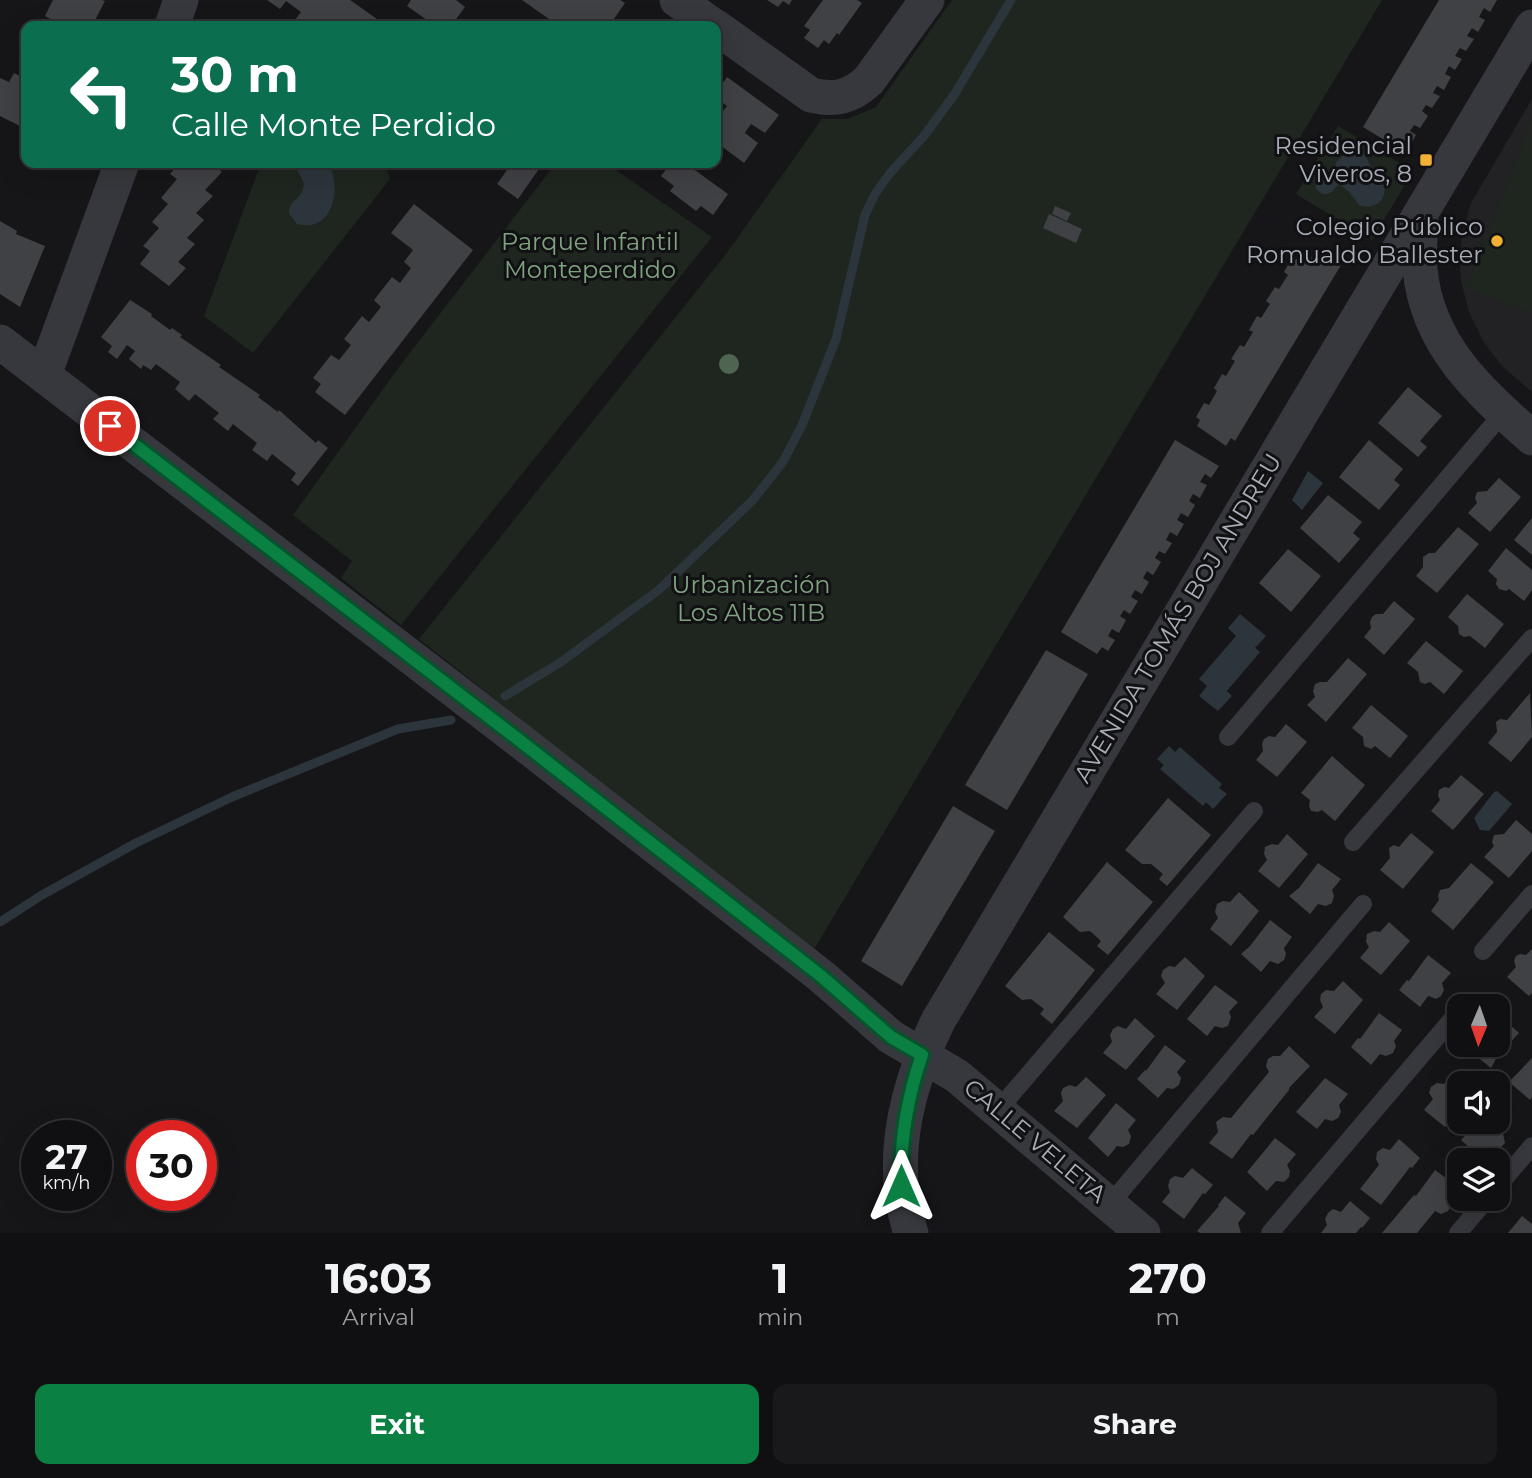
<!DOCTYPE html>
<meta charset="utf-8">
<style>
body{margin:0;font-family:Montserrat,sans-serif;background:#19191b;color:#f1f3f6;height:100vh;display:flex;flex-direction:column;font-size:26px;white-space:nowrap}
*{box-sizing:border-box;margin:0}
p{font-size:23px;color:#9c9d9f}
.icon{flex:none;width:38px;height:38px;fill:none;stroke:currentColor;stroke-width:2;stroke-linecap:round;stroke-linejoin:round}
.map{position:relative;height:1233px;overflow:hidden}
.side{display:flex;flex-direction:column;background:#101012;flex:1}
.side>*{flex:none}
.banner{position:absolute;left:21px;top:21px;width:700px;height:147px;border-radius:14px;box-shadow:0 7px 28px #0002,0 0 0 2px #303032;background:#0b6e4f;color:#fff;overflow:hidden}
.needle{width:46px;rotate:182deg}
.tools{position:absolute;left:1447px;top:994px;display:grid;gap:14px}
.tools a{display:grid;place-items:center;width:63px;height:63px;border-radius:14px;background:#101012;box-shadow:0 7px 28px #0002,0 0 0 2px #303032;font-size:35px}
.speed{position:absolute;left:21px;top:1120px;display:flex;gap:14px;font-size:35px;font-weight:700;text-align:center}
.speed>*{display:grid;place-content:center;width:91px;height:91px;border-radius:50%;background:#101012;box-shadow:0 7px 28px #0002,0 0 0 2px #303032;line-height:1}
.speed small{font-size:18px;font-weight:400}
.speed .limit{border:10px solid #d22;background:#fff;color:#111}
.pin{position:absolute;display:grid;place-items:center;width:60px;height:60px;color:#fff;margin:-30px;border:4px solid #fff;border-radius:50%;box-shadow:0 2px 7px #0007}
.me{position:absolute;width:77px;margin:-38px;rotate:0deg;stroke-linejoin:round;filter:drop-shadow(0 0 5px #0008)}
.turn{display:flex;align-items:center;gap:24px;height:147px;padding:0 35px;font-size:32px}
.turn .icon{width:91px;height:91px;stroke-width:2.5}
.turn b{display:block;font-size:49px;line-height:60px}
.eta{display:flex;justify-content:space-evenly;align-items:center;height:119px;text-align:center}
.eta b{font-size:42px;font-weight:700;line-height:49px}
.primary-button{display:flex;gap:14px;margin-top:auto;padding:14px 35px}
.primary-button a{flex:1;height:80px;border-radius:14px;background:#0b8043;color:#fff;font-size:28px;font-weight:700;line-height:80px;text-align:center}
.primary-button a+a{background:#19191b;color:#f1f3f6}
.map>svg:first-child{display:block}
.built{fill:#222225}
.green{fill:#1e261f}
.water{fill:#2c353c}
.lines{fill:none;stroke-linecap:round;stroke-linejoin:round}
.stream{stroke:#2c353c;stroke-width:9}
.building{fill:#404145}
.lane{stroke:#37383d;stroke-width:18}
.street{stroke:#37383d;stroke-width:35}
.tree{fill:#506452}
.route-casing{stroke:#07532c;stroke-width:18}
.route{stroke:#0b8043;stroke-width:12}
.poi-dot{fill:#f2b134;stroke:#111113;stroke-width:2.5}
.labels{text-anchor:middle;stroke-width:6;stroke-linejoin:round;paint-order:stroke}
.poi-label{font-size:24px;fill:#a8adb8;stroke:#111113;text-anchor:end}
.park-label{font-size:24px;fill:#7fa381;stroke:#111113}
.street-label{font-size:24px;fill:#a8adb8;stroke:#111113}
</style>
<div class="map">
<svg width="1532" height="1233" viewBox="0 0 1532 1233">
<rect width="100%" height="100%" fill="#161618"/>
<!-- built -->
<polygon class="built" points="1532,99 1532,392 1502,366 1483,341 1469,312 1461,281 1460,265 1462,233 1471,203"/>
<!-- green -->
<g class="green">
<polygon points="952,0 1382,0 813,951 419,639 726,254 822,119 847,119 876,107"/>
<polygon points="1532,120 1532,313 1467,289"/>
<polygon points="1338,126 1413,171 1372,240 1296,194"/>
<polygon points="261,163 385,163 390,179 253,353 204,316"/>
<polygon points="556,163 606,163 712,237 401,625 341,578 352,561 293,515 399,367"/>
</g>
<!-- water -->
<g class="water">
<path d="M1347 152C1369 149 1366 160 1374 173 1378 179 1383 179 1384 187 1387 202 1372 210 1359 205L1349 192 1339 184C1332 192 1327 199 1317 190 1313 182 1317 176 1325 173L1334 175 1336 162Z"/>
<path d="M295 163H328C343 187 333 234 297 224L289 213C289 200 300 200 303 189 307 180 296 173 295 163Z"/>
<polygon points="1308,471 1323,483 1302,510 1292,500"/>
<polygon points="1240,614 1266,636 1255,648 1260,652 1227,691 1232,696 1218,711 1199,696 1207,686 1199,679 1236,636 1228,628"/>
<polygon points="1169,746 1175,752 1180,747 1222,784 1219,788 1227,794 1213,809 1206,802 1203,806 1160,769 1164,765 1157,759"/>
<polygon points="1497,791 1512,804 1489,831 1480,830 1474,818 1494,792"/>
</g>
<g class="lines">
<!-- stream -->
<g class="stream">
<polyline points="505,696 561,662 660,589 752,501 783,462 802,425 836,339 865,215 875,194 890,173 924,136 954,95 1011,0"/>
<polyline points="0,922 42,895 136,843 232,797 398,729 451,720"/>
</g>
</g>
<!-- building -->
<g class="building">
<polygon points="53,0 102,0 105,1 92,26 84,26 77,22 75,26 64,26 45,16"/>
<polygon points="267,0 350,0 387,26 304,26 295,20 301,12 286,1 280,9"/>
<polygon points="411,0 456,0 465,7 451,26 447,26 438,20 434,25 407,6"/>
<polygon points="522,0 620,0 625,3 609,26 559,26"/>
<polygon points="767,0 792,0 789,5 783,1 778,7"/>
<polygon points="823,0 857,0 862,3 839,35 837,33 829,44 824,40 818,48 804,38 810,30 804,26"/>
<polygon points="1439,0 1497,0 1490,12 1484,8 1479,17 1485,20 1478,32 1472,28 1467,36 1474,39 1466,51 1460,48 1455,56 1462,59 1455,70 1449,66 1445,74 1451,77 1444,90 1437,86 1433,93 1440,96 1432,108 1426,105 1422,111 1428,116 1420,128 1414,125 1410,131 1416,135 1410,146 1403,143 1399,149 1363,127"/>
<polygon points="14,73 26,79 26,129 0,116 0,78 9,82"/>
<polygon points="727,77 779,115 765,133 751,124 746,131 745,133 758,143 744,163 716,142 716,112 720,115 727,106 716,98 716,93"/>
<polygon points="180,163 216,163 214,165 222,172 205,190 213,196 196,213 204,220 187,238 195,244 178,262 186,268 169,286 140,264 150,251 143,246 159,228 152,222 168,204 161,198 177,179 170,174"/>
<polygon points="497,163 543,163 518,199 497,184 507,170"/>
<polygon points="671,163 685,163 728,194 713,215 701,206 696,211 670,191 674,186 661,176"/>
<polygon points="414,204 473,250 345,415 315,392 321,384 313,378 331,355 339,360 351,345 344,339 362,316 369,322 381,307 374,300 392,277 400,283 411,268 404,262 413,250 391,233"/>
<polygon points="1055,206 1071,213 1067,221 1052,214"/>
<polygon points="1049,214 1082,229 1076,243 1043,228"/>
<polygon points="0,221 17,231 16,234 45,246 20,307 0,294"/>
<polygon points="1301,252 1318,261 1322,254 1341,265 1235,441 1231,438 1226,446 1197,426 1200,420 1196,417 1204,403 1209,405 1217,391 1214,388 1222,374 1226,376 1235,361 1231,359 1240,345 1244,347 1253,332 1249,330 1257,316 1261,318 1270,304 1266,301 1275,287 1279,289 1288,275 1284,272 1292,258 1296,260"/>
<polygon points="130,300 152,314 151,316 170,330 172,328 182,335 180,337 221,365 219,367 260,395 258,397 278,412 279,410 316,443 318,440 328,448 298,486 291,480 296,473 272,454 267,461 252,450 257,443 233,424 228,431 213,419 219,413 195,394 189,401 175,389 180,382 156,364 151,370 143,365 141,369 129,359 135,351 127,345 117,359 108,352 112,346 101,337"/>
<polygon points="1408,387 1442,416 1420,441 1427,447 1418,457 1378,423"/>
<polygon points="1175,440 1219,466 1211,478 1205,474 1200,482 1207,485 1200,498 1193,494 1189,501 1195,505 1188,517 1181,513 1177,520 1184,524 1177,536 1170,532 1166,540 1172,543 1165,554 1159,551 1155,558 1161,562 1153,575 1147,571 1143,578 1149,582 1142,594 1135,590 1131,597 1138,601 1130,614 1124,610 1120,616 1126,620 1119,633 1112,629 1108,636 1115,640 1108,651 1102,647 1097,654 1061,632"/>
<polygon points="1369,440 1403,469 1394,480 1400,485 1379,510 1339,477"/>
<polygon points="1499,478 1521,497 1490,532 1468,513 1477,503 1475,498 1477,492 1487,491"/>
<polygon points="1328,495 1362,522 1353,533 1360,539 1339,563 1300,528"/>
<polygon points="1532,518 1532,555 1514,540"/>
<polygon points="1458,527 1479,544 1437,593 1416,576 1423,567 1423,557 1429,553 1435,553"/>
<polygon points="1506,548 1532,570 1532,590 1524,601 1509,589 1506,591 1499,589 1496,584 1497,579 1488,571"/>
<polygon points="1288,549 1321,576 1291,612 1259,583"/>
<polygon points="1467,594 1504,624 1485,648 1470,636 1464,637 1459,634 1458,626 1448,617"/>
<polygon points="1394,601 1415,619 1384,655 1364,637 1371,628 1370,622 1372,617 1376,614 1383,614"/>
<polygon points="1426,641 1463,671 1444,694 1430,682 1425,684 1420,682 1418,672 1407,663"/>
<polygon points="1046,650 1088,674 1007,810 965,785"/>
<polygon points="1348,658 1367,674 1326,722 1307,705 1315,697 1313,691 1315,684 1320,682 1327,682"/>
<polygon points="1530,693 1532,737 1511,762 1488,743 1497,732 1496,722 1500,719 1507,720"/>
<polygon points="1371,705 1408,736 1390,758 1375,746 1371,749 1364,746 1363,737 1352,728"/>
<polygon points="1286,724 1307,742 1277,777 1256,760 1263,751 1262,744 1264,739 1269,736 1275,737"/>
<polygon points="1332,756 1365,785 1335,821 1322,810 1318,812 1311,811 1309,806 1310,800 1301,793"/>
<polygon points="1461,775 1484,794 1453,830 1431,811 1440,800 1438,796 1439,790 1444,787 1449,788"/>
<polygon points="1168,798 1211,835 1167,886 1159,879 1163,874 1151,864 1142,864 1125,850"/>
<polygon points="953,806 995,831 902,986 861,961"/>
<polygon points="1516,820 1532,834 1532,851 1509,878 1484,857 1494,846 1492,842 1494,835 1504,834"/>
<polygon points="1411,833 1434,852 1403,889 1380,870 1390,858 1389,848 1394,845 1399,847"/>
<polygon points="1287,834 1308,854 1279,888 1258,871 1267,860 1264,854 1265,847 1272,844 1278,845"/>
<polygon points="1107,862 1153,902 1108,955 1097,946 1101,941 1090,931 1080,932 1063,917"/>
<polygon points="1318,863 1341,879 1332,890 1334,896 1332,903 1326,906 1318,904 1310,914 1289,896 1299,888"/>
<polygon points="1471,863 1494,882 1453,930 1431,911 1439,900 1438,896 1440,890 1449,888"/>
<polygon points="1239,892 1259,911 1231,946 1210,929 1218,918 1215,912 1217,904 1223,901 1230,902"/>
<polygon points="1270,920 1292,937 1284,948 1286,954 1284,960 1278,964 1270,961 1261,972 1241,954 1250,946"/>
<polygon points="1389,922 1410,941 1381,975 1360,958 1369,947 1366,942 1367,934 1374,931 1380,932"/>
<polygon points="1049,932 1095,970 1052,1024 1040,1014 1044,1009 1031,999 1022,1000 1005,986"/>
<polygon points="1532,949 1532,993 1529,996 1507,977 1516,967 1514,961 1516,956 1520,954 1526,955"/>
<polygon points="1428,955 1451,973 1442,983 1444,990 1441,996 1436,999 1428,996 1420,1007 1399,990 1407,980 1409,981"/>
<polygon points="1185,957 1205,976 1177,1010 1156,994 1165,983 1161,976 1163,970 1169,966 1175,967"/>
<polygon points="1343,981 1363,1000 1335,1034 1314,1017 1323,1007 1320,1000 1321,994 1326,990 1334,991"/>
<polygon points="1215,985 1238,1002 1229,1012 1231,1017 1228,1026 1222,1028 1215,1026 1207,1036 1187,1019"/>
<polygon points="1379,1013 1402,1030 1394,1041 1396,1046 1393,1053 1386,1056 1380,1054 1371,1065 1351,1047 1358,1038 1360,1039"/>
<polygon points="1498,1014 1519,1033 1497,1057 1491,1068 1470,1051 1475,1045 1498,1045"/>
<polygon points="1135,1018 1155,1036 1126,1070 1103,1053 1112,1042 1110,1035 1113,1029 1118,1026 1126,1029"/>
<polygon points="1165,1045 1186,1061 1177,1072 1181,1078 1179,1085 1173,1089 1167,1088 1158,1098 1137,1079 1145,1070 1146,1071"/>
<polygon points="1289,1046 1310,1066 1289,1088 1289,1090 1253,1135 1251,1134 1232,1159 1209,1143 1218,1132 1216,1122 1223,1117 1231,1118 1269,1072 1266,1066 1268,1059 1273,1056 1280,1056"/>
<polygon points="1532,1058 1532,1097 1530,1100 1509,1082"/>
<polygon points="1453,1074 1462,1081 1460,1083 1460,1106 1445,1127 1424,1110 1433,1099 1429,1093 1431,1087 1437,1083 1444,1084"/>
<polygon points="1086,1077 1106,1095 1077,1128 1054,1111 1063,1101 1061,1093 1063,1088 1070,1085 1076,1087"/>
<polygon points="1325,1078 1348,1094 1339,1105 1341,1112 1338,1118 1332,1121 1325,1119 1317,1129 1296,1112"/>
<polygon points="1116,1103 1136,1120 1128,1130 1131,1136 1129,1144 1123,1147 1117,1146 1108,1157 1088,1138"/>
<polygon points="1498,1113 1512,1123 1503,1133 1505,1143 1499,1149 1490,1147 1481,1158 1461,1140 1478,1122 1498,1122"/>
<polygon points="1275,1138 1296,1154 1287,1165 1290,1171 1289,1177 1284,1182 1276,1181 1267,1191 1247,1172"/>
<polygon points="1399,1139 1420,1158 1412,1168 1410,1167 1381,1205 1360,1189 1379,1165 1376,1159 1377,1152 1383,1148 1390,1150"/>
<polygon points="1192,1168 1213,1185 1205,1194 1203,1193 1184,1219 1162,1202 1170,1192 1168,1186 1170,1179 1175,1176 1183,1178"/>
<polygon points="1435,1170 1458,1187 1449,1198 1451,1205 1448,1211 1441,1214 1435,1211 1417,1233 1382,1233 1414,1195 1416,1196"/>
<polygon points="1225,1196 1246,1213 1238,1223 1241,1233 1200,1233 1197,1231 1219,1206 1218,1205"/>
<polygon points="1350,1201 1370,1218 1362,1228 1361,1227 1356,1233 1321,1233 1327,1225 1325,1219 1328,1213 1333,1209 1341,1212"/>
<polygon points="1522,1216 1532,1224 1532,1233 1508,1233"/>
</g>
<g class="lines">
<!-- lane -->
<g class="lane">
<polyline points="1228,737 1503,413"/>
<polyline points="1353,842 1532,638"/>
<polyline points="1483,951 1532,894"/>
<polyline points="998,1110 1254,811"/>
<polyline points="1498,1186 1532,1146"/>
<polyline points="1110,1204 1363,904"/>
<polyline points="1270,1233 1460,1010"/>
<polyline points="1458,1233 1487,1199"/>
</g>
<!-- street -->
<g class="street">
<polyline points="677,0 714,26"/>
<polyline points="172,26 181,0"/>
<path d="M716 27 811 95C835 101 851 97 869 80L927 0"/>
<path d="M1421 215C1421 233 1418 252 1420 269 1427 345 1479 391 1532 438"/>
<polyline points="0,342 519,740 821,976 891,1037 957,1076 1143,1233"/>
<polyline points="44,375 122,163"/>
<path d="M911 1233C887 1162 907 1086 938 1021L1532 27"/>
</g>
</g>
<!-- trees -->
<circle class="tree" cx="729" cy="364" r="10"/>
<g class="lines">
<defs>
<path id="route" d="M110 426 519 740 821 976 891 1037 922 1055C907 1098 900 1140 901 1186"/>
</defs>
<!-- route casing -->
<use href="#route" class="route-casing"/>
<!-- route -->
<use href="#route" class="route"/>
</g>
<!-- markers -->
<g class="poi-dot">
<rect x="1419" y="153" width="14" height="14" rx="3.5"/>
<circle cx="1497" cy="241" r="7"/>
</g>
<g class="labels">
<!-- poi labels -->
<g class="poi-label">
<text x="1412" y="154">Residencial<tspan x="1412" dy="28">Viveros, 8</tspan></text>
<text x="1483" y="235">Colegio Público<tspan x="1483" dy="28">Romualdo Ballester</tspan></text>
</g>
<!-- park labels -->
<g class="park-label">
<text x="590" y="250">Parque Infantil<tspan x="590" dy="28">Monteperdido</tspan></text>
<text x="751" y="593">Urbanización<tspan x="751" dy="28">Los Altos 11B</tspan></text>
</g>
<!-- street labels -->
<g class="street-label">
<text transform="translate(1178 618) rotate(-59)" y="8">AVENIDA TOMÁS BOJ ANDREU</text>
<text transform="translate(1035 1141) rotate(40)" y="8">CALLE VELETA</text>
</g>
</g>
</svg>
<div class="tools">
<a><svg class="needle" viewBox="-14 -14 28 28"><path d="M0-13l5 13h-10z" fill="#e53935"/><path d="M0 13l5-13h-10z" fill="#9c9d9f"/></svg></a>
<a><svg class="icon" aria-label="sound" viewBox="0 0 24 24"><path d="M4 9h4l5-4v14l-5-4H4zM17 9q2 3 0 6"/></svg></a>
<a><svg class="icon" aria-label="layers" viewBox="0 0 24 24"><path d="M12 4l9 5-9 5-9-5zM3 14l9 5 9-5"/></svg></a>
</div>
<div class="speed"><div>27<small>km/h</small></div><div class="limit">30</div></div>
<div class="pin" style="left:110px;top:426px;background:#d93025"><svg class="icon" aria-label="arrive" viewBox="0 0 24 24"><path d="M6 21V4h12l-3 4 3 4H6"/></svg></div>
<svg class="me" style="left:901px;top:1186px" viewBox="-20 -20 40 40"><path d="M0-17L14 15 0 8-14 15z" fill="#0b8043" stroke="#fff" stroke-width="4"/></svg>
<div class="banner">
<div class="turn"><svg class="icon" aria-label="left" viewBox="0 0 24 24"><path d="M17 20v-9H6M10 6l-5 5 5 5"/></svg><div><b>30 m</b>Calle Monte Perdido</div></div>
</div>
</div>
<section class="side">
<div class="eta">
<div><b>16:03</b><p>Arrival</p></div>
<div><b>1</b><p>min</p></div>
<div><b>270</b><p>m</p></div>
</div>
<div class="primary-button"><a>Exit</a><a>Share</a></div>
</section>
